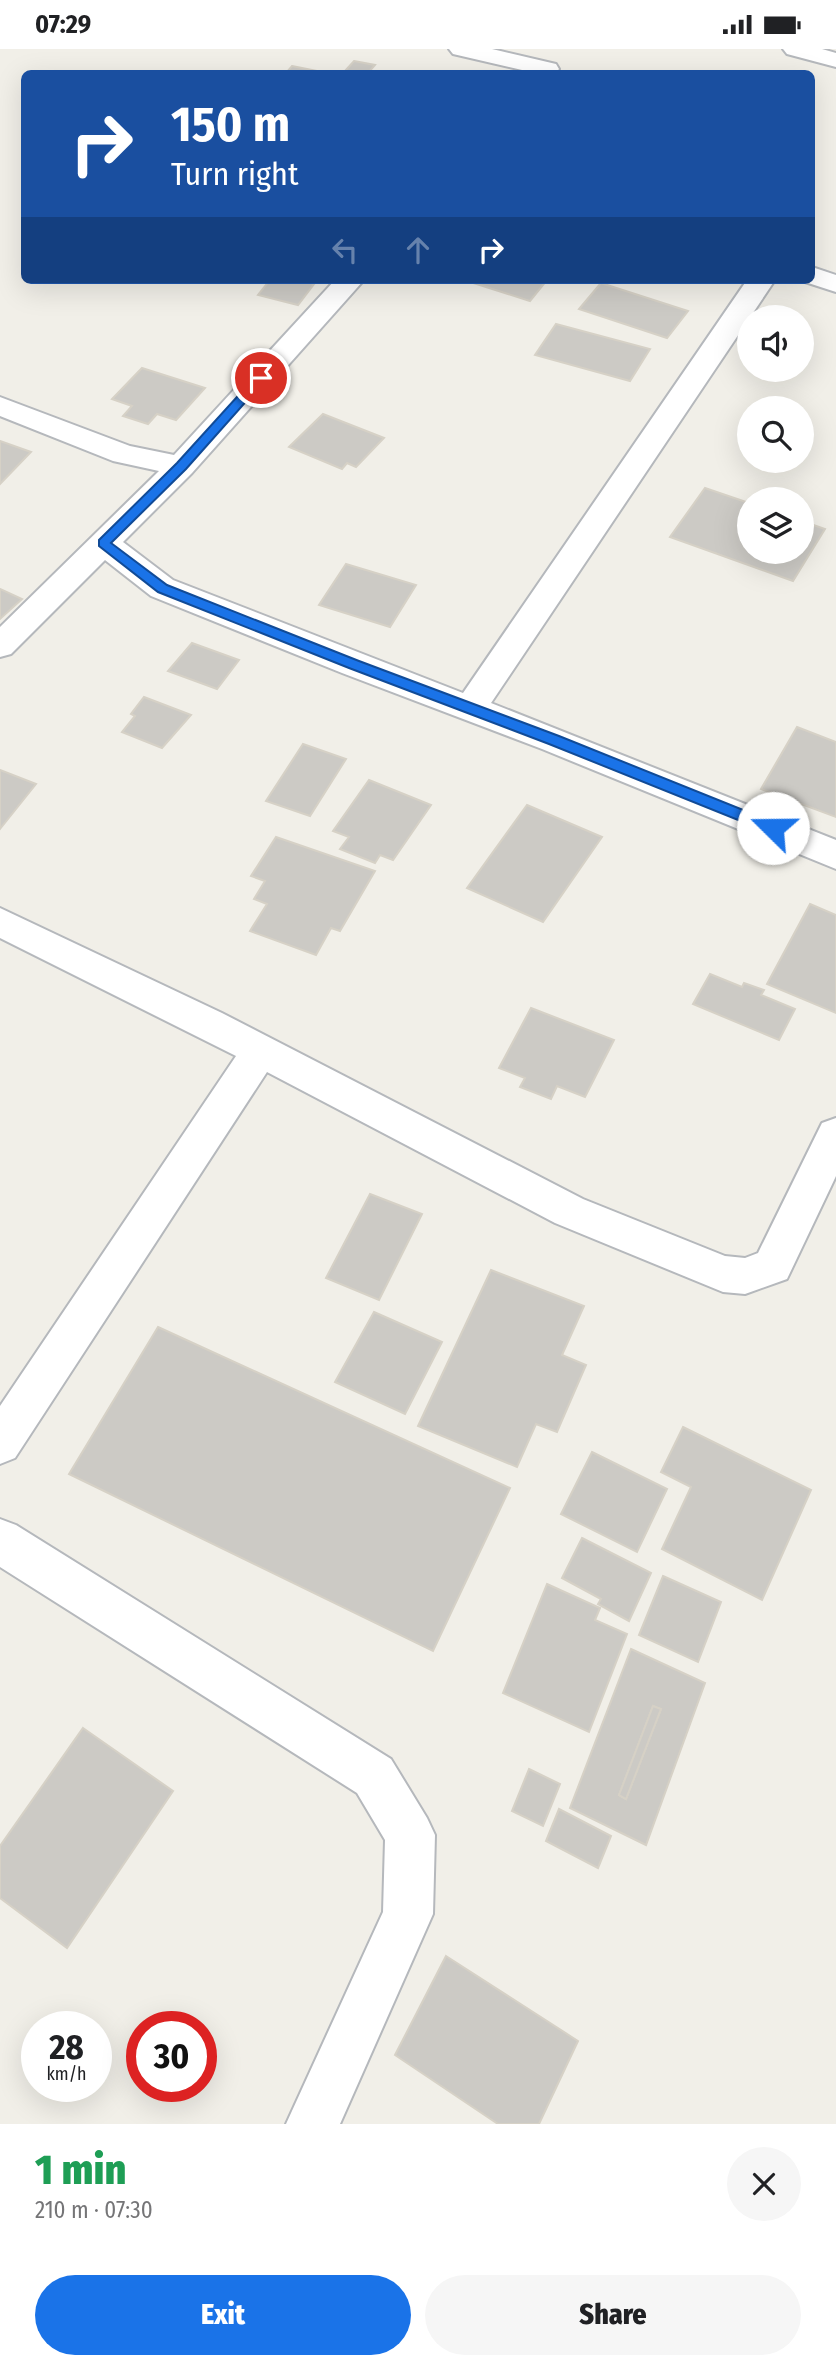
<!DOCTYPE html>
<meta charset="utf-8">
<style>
body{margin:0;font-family:"Fira Sans Condensed",sans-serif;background:#f6f6f6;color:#202124;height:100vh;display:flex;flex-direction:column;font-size:26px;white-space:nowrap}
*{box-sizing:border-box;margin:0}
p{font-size:23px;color:#757577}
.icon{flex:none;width:38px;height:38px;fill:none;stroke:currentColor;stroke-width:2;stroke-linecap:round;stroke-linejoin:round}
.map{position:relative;height:2075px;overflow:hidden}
.details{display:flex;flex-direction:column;background:#fff;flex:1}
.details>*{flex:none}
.guide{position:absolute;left:21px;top:21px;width:794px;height:214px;border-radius:10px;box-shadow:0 7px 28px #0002;background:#1a4fa0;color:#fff;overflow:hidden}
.fabs{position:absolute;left:737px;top:256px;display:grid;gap:14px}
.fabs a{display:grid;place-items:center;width:77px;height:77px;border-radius:50%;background:#fff;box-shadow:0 7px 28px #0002;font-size:35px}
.speed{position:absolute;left:21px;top:1962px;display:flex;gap:14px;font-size:35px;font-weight:700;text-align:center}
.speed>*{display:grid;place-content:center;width:91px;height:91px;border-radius:50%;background:#fff;box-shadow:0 7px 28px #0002;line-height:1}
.speed small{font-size:18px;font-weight:400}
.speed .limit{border:10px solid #d22;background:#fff;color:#111}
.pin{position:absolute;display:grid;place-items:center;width:60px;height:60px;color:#fff;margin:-30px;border:4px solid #fff;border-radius:50%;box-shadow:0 2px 7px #0007}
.me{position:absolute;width:77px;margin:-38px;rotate:292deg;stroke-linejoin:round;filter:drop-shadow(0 0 5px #0008)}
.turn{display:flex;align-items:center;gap:24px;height:147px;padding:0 35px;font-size:32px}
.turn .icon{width:91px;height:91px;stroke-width:2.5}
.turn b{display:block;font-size:49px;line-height:60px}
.lanes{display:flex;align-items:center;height:66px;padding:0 35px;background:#0003;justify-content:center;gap:35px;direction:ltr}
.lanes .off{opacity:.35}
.round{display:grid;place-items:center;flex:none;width:74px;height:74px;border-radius:37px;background:#f6f6f6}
.head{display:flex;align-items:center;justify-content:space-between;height:119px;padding:0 35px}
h1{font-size:42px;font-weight:800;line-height:52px;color:#1e9e55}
.primary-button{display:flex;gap:14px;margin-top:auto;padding:14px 35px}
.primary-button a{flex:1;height:80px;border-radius:42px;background:#1a73e8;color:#fff;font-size:28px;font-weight:800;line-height:80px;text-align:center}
.primary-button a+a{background:#f6f6f6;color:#202124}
.status{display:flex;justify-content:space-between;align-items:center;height:49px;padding:0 35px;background:#fff;direction:ltr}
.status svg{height:19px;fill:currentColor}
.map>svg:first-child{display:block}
.building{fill:#cccac5;stroke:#d6d1c6;stroke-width:2;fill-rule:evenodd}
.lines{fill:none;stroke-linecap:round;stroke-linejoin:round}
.minor-casing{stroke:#b5b8bc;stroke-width:4}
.minor{fill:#fff;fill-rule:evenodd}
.route{fill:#1a73e8;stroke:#114b97;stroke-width:2}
</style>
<div class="status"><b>07:29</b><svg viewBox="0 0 49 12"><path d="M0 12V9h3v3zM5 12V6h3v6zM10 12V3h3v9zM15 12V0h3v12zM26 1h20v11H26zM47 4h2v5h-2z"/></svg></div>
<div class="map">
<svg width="836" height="2075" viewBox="0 0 836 2075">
<rect width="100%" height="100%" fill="#f1efe8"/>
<!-- building -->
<g class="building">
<polygon points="354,12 375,16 368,24 345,22"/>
<polygon points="292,17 327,24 286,24"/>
<polygon points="270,231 299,231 314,235 298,256 258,246"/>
<polygon points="464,231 547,231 530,252"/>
<polygon points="601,234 688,262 667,289 579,260"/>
<polygon points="556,275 650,300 630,332 535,306"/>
<polygon points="142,319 205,339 176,371 157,365 148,375 123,367 132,357 112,350"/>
<polygon points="323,365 384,389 356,418 347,414 342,420 289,398"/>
<polygon points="0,392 31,403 0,435"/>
<polygon points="705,439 749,454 749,502 802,502 802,472 825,480 793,532 670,488"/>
<polygon points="346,515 416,536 390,578 319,556"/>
<polygon points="0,540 22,550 0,570"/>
<polygon points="192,594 239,611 217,640 168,622"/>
<polygon points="144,648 191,666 162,699 122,683 135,667 131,665"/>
<polygon points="797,678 836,693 836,768 761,740"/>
<polygon points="303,695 346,710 310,767 266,752"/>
<polygon points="0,721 36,735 0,780"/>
<polygon points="369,731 431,756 393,811 380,806 375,814 340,800 349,788 333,782"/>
<polygon points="527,756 602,788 543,873 467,839"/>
<polygon points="276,788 375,822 340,882 331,879 316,906 250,882 267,855 254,850 265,832 251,827"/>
<polygon points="810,855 836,866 836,964 767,935"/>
<polygon points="710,925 742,938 744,934 764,941 761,946 795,960 779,991 693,955"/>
<polygon points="531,959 614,991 585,1048 557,1037 551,1050 520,1038 525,1029 499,1019"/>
<polygon points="370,1145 422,1165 379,1251 326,1229"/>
<polygon points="491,1221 584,1257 562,1306 586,1316 557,1383 536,1375 517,1418 418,1377"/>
<polygon points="374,1263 442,1293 405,1365 335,1333"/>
<polygon points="158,1278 510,1439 433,1602 69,1425"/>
<polygon points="683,1378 811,1441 762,1551 662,1500 691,1438 661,1423"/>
<polygon points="592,1403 667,1440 637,1503 561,1465"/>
<polygon points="582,1489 651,1524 629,1572 598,1555 601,1550 562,1529"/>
<polygon points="663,1527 721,1553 698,1613 639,1586"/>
<polygon points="547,1535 600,1559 595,1571 627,1585 589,1683 503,1644"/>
<path d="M631 1600 705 1634 646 1796 570 1759ZM653 1657 661 1660 626 1750 619 1746Z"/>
<polygon points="653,1657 661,1660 626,1750 619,1746"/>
<polygon points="83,1679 173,1742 67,1899 0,1849 0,1797"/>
<polygon points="529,1720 560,1735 543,1777 512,1762"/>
<polygon points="559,1760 611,1787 598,1819 546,1792"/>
<polygon points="446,1907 578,1992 539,2075 498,2075 395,2006"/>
</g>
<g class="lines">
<defs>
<g id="minor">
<polygon points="449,0 492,0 556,15 559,20 556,24 535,24 453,5"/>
<polygon points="783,0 822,0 836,4 836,18 787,5"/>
<polygon points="812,218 836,226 836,243 802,232 812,231"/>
<polygon points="335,231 364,231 192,424 123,493 173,531 463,644 747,231 775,231 491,654 836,791 836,820 542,700 342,624 151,547 105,511 11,605 0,608 0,578 159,422 113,412 0,367 0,348 130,397 174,406"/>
<polygon points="0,859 222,964 583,1150 725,1207 745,1209 758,1204 822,1074 836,1069 836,1127 787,1230 745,1245 723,1243 555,1174 267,1023 15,1409 0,1415 0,1357 236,1007 0,889"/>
<polygon points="0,1470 16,1476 391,1710 427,1769 435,1786 433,1865 340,2075 286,2075 383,1863 385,1791 357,1744 0,1518"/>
</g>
</defs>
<!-- minor casing -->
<use href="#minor" class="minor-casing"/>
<!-- minor -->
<use href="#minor" class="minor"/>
</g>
<!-- route -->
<polygon class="route" points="261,325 267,329 265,331 186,420 111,494 167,536 359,612 559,687 778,775 780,779 778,783 768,783 549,695 349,619 158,543 99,497 99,491 177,414 257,326"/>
</svg>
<div class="fabs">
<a><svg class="icon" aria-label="sound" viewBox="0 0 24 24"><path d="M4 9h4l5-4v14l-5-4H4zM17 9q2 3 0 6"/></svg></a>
<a><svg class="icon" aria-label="search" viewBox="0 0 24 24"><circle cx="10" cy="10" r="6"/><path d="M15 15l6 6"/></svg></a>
<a><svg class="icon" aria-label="layers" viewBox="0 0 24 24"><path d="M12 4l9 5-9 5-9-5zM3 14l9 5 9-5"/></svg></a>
</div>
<div class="speed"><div>28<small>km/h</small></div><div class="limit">30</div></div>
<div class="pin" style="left:261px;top:329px;background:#d93025"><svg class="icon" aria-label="arrive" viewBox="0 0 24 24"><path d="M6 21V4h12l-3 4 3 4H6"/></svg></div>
<svg class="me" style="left:773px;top:779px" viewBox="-20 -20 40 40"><circle r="19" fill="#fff"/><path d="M0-13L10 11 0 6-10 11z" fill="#1a73e8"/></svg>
<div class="guide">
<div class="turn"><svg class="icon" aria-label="right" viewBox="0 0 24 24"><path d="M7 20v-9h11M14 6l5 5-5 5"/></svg><div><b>150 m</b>Turn right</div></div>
<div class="lanes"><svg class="icon off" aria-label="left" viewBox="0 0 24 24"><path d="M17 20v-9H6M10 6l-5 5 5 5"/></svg><svg class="icon off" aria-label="ahead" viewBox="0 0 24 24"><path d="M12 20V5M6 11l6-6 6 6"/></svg><svg class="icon" aria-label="right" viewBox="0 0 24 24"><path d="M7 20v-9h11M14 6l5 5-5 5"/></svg></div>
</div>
</div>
<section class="details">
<div class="head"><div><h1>1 min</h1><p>210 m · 07:30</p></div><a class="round"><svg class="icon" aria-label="close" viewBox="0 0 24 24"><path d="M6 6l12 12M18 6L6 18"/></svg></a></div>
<div class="primary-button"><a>Exit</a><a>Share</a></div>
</section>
